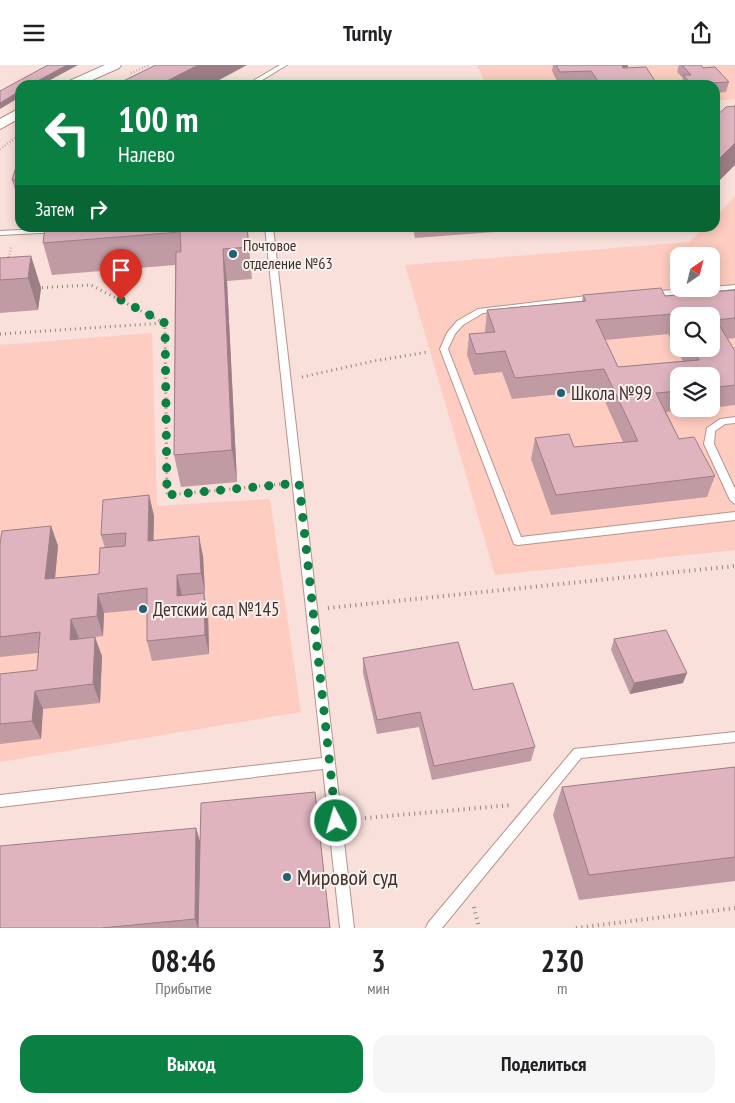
<!DOCTYPE html>
<html lang="ru">
<meta charset="utf-8">
<style>
body{margin:0;font-family:"PT Sans Narrow",sans-serif;background:#f6f6f6;color:#202124;height:100vh;display:flex;flex-direction:column;font-size:19px;white-space:nowrap}
*{box-sizing:border-box;margin:0}
p{font-size:16px;color:#757577}
.icon{flex:none;width:28px;height:28px;fill:none;stroke:currentColor;stroke-width:2;stroke-linecap:round;stroke-linejoin:round}
.map{position:relative;height:863px;overflow:hidden}
.side{display:flex;flex-direction:column;background:#fff;flex:1}
.side>*{flex:none}
.guide{position:absolute;left:15px;top:15px;width:705px;height:152px;border-radius:15px;box-shadow:0 2px 12px #0003;background:#0b8043;color:#fff;overflow:hidden}
.needle{width:32px;rotate:35deg}
.buttons{position:absolute;left:670px;top:182px;display:grid;gap:10px}
.buttons a{display:grid;place-items:center;width:50px;height:50px;border-radius:10px;background:#fff;box-shadow:0 2px 12px #0003;font-size:25px}
.pin{position:absolute;display:grid;place-items:center;width:42px;height:42px;color:#fff;margin:-51px -21px;border-radius:50% 50% 50% 0;rotate:-45deg;box-shadow:0 0 5px #0007}
.pin .icon{rotate:45deg}
.me{position:absolute;width:55px;margin:-28px;rotate:354deg;stroke-linejoin:round;filter:drop-shadow(0 0 4px #0008)}
.turn{display:flex;align-items:center;gap:18px;height:105px;padding:0 20px;font-size:22px}
.turn .icon{width:65px;height:65px;stroke-width:2.5}
.turn b{display:block;font-size:35px;line-height:42px}
.then{display:flex;align-items:center;height:48px;padding:0 20px;background:#0003;gap:10px;font-size:19px}
.eta{display:flex;justify-content:space-evenly;align-items:center;height:85px;text-align:center}
.eta b{font-size:30px;font-weight:800;line-height:35px}
.button{display:flex;gap:10px;margin-top:auto;padding:10px 20px}
.button a{flex:1;height:58px;border-radius:15px;background:#0b8043;color:#fff;font-size:20px;font-weight:800;line-height:58px;text-align:center}
.button a+a{background:#f6f6f6;color:#202124}
header{display:flex;justify-content:space-between;align-items:center;height:65px;padding:0 20px;background:#fff;font-size:22px;font-weight:800}
.map>svg:first-child{display:block}
.built{fill:#feccc0;fill-rule:evenodd}
.lines{fill:none;stroke-linecap:round;stroke-linejoin:round}
.service-casing{stroke:#b99289;stroke-width:2}
.minor-casing{stroke:#b99289;stroke-width:2}
.path-far2{stroke:#96827d;stroke-width:2.5;stroke-dasharray:0.5 2.5;stroke-linecap:butt}
.path-far1{stroke:#96827d;stroke-width:3;stroke-dasharray:1 4;stroke-linecap:butt}
.path{stroke:#96827d;stroke-width:4;stroke-dasharray:1 4.5;stroke-linecap:butt}
.service{fill:#fff;fill-rule:evenodd}
.minor{fill:#fff;fill-rule:evenodd}
.wall{fill:#c09ba4;fill-rule:evenodd}
.shaded-wall{fill:#9c7e86}
.building{fill:#dfb4bf;stroke:#9c7e86;fill-rule:evenodd}
.route{stroke:#0b8043;stroke-width:9;stroke-dasharray:0 16.2}
.poi-dot{fill:#226076;stroke:#faf1ef;stroke-width:2}
.labels{text-anchor:middle;stroke-width:4;stroke-linejoin:round;paint-order:stroke}
.far-poi-label{font-size:16px;fill:#40302c;stroke:#faf1ef;text-anchor:start}
.poi-label{font-size:19px;fill:#40302c;stroke:#faf1ef;text-anchor:start}
.near-poi-label{font-size:22px;fill:#40302c;stroke:#faf1ef;text-anchor:start}
</style>
<header><svg class="icon" aria-label="menu" viewBox="0 0 24 24"><path d="M4 6h16M4 12h16M4 18h16"/></svg>Turnly<svg class="icon" aria-label="share" viewBox="0 0 24 24"><path d="M12 15V3M7 8l5-5 5 5M5 13v7h14v-7"/></svg></header>
<div class="map">
<svg width="735" height="863" viewBox="0 0 735 863">
<rect width="100%" height="100%" fill="#f9e0da"/>
<!-- built -->
<g class="built">
<polygon points="477,0 735,0 735,34 715,36 715,20 486,20"/>
<path d="M735 131V485L495 510 405 200 689 177 704 163 715 162V152ZM679 191H711V224H679ZM679 251H711V284H679ZM679 311H711V344H679Z"/>
<polygon points="152,268 157,441 270,434 301,647 0,697 0,280"/>
</g>
<g class="lines">
<defs>
<g id="service">
<polygon points="280,0 287,0 254,20 246,20"/>
<polygon points="265,162 273,162 354,863 340,863 323,704 0,742 0,730 322,693"/>
<polygon points="58,163 61,163 61,167 0,170 0,166"/>
<polygon points="735,220 735,224 652,232 648,229 652,226 711,224 711,222"/>
<polygon points="595,230 599,233 598,235 483,248 463,260 455,269 448,284 521,472 735,447 735,455 518,480 514,479 440,284 447,268 457,256 478,244"/>
<polygon points="735,352 735,358 725,359 715,366 714,379 735,424 735,439 730,435 704,379 707,363 720,354"/>
<polygon points="735,667 735,677 581,693 442,863 426,863 428,858 574,684"/>
</g>
<g id="minor">
<polygon points="105,0 121,0 119,3 81,20 65,20 67,17"/>
<polygon points="20,43 20,53 0,64 0,54"/>
</g>
</defs>
<!-- service casing -->
<use href="#service" class="service-casing"/>
<!-- minor casing -->
<use href="#minor" class="minor-casing"/>
<!-- path-far2 -->
<g class="path-far2">
<polyline points="131,8 150,0"/>
<polyline points="0,84 20,70"/>
<polyline points="8,195 11,182"/>
</g>
<!-- path-far1 -->
<g class="path-far1">
<polyline points="37,223 91,220 164,258"/>
<polyline points="0,269 165,258 167,430 281,419"/>
<polyline points="302,312 374,296 428,287"/>
</g>
<!-- path -->
<g class="path">
<polyline points="328,543 735,501"/>
<polyline points="354,754 512,740"/>
<polyline points="474,842 479,863"/>
<polyline points="576,863 735,843"/>
</g>
<!-- service -->
<use href="#service" class="service"/>
<!-- minor -->
<use href="#minor" class="minor"/>
</g>
<!-- wall -->
<g class="wall">
<polygon points="553,0 628,0 627,3 655,16 654,20 592,20 590,16 558,18 552,6"/>
<polygon points="679,0 701,0 703,3 729,17 726,27 715,28 715,20 681,20 683,13 677,7"/>
<polygon points="20,89 20,141 12,115"/>
<polygon points="247,162 252,214 227,216 237,417 181,422 174,390 175,200 52,210 43,178"/>
<polygon points="413,162 561,162 415,173"/>
<polygon points="31,191 41,223 38,245 0,248 0,193"/>
<path d="M735 225V273L727 274 735 286V340L711 343V311H679V344H700L666 347 679 374 715 411 707 432 551 450 531 394 535 373 574 382 623 377 600 325 512 334 502 307 474 310 467 290 469 269 485 268V266L487 245 582 236 583 230 665 231ZM679 251 711 284H679ZM668 269 683 296 618 302 605 275Z"/>
<polygon points="149,430 154,451 153,475 203,491 205,528 182,530 204,528 208,548 209,589 152,596 147,576 147,544 104,548 103,571 79,574 102,591 100,638 43,644 41,674 0,679 0,609 37,605 38,588 0,592 0,479 51,461 58,481 55,513 99,509 105,483 101,470"/>
<polygon points="614,574 683,618 630,629 611,585"/>
<polygon points="363,593 473,625 535,682 531,696 432,715 419,662 377,669 363,608"/>
<polygon points="735,702 735,816 579,835 553,750 562,722"/>
<polygon points="196,763 200,777 330,863 0,863"/>
</g>
<!-- shaded-wall -->
<g class="shaded-wall">
<polygon points="67,0 78,0 41,20 30,20"/>
<polygon points="198,0 247,0 210,20 159,20"/>
<polygon points="628,0 626,10 622,1"/>
<polygon points="20,26 20,32 0,44 0,38"/>
<polygon points="735,78 735,100 715,120 715,98"/>
<polygon points="223,184 227,216 237,417 232,385"/>
<polygon points="31,191 41,223 38,245 28,213"/>
<polygon points="149,430 154,451 153,496 148,476"/>
<polygon points="51,461 58,481 53,534 45,514"/>
<polygon points="199,471 203,491 205,528 201,508"/>
<polygon points="177,510 182,530 182,551 177,531"/>
<polygon points="204,528 208,548 209,589 205,570"/>
<polygon points="98,529 104,548 103,571 97,551"/>
<polygon points="71,554 79,573 77,594 70,575"/>
<polygon points="95,572 102,591 100,638 93,619"/>
<polygon points="687,608 683,618 630,629 634,618"/>
<polygon points="35,626 43,644 41,674 32,656"/>
<polygon points="196,763 201,780 200,863 198,863 195,854"/>
</g>
<!-- building -->
<g class="building">
<polygon points="48,0 67,0 30,20 20,20 20,26 0,38 0,26"/>
<polygon points="156,0 198,0 159,20 115,20"/>
<polygon points="556,0 627,0 622,1 623,3 646,2 655,16 600,19 591,6 560,7"/>
<polygon points="682,0 701,0 703,3 715,2 729,17 691,19 683,10 691,10"/>
<polygon points="735,41 735,78 715,98 715,52 726,42"/>
<polygon points="20,89 20,115 12,115"/>
<polygon points="45,162 247,162 249,182 223,184 232,385 174,390 176,187 181,187 180,167 43,178"/>
<polygon points="31,191 28,213 0,215 0,193"/>
<path d="M661 223 665 231 735 225V253L716 255 735 286V320L711 323V311H679V326L656 328 679 374 694 372 715 411 556 430 535 373 569 369 574 382 638 376 604 304 515 313 505 286 476 289 469 269 495 267 487 245 586 236 583 230ZM674 249 679 257V251H711V284H693L699 295 618 302 596 255Z"/>
<polygon points="149,430 148,476 199,471 201,508 177,510 177,531 204,528 205,570 147,576 147,523 98,529 97,551 71,554 70,575 95,572 93,619 35,626 32,656 0,659 0,609 37,605 40,567 0,572 0,479 2,466 51,461 45,514 99,509 100,483 125,481 126,468 101,470 103,435"/>
<polygon points="666,565 687,608 634,618 614,574"/>
<polygon points="458,577 473,625 513,618 535,682 434,701 420,647 377,655 363,593"/>
<polygon points="735,702 735,792 589,810 562,722"/>
<polygon points="315,727 330,863 198,863 201,738"/>
<polygon points="196,763 195,854 101,863 0,863 0,781"/>
</g>
<g class="lines">
<!-- route -->
<polyline class="route" points="121,235 165,258 167,430 299,418 336,756"/>
</g>
<!-- markers -->
<g class="poi-dot">
<circle cx="233" cy="189" r="5"/>
<circle cx="561" cy="328" r="5"/>
<circle cx="143" cy="544" r="5"/>
<circle cx="287" cy="812" r="5"/>
</g>
<g class="labels">
<!-- far-poi labels -->
<g class="far-poi-label">
<text x="243" y="186">Почтовое<tspan x="243" dy="18">отделение №63</tspan></text>
</g>
<!-- poi labels -->
<g class="poi-label">
<text x="571" y="335">Школа №99</text>
<text x="153" y="551">Детский сад №145</text>
</g>
<!-- near-poi labels -->
<g class="near-poi-label">
<text x="297" y="820">Мировой суд</text>
</g>
</g>
</svg>
<div class="buttons">
<a><svg class="needle" viewBox="-14 -14 28 28"><path d="M0-13l5 13h-10z" fill="#e53935"/><path d="M0 13l5-13h-10z" fill="#757577"/></svg></a>
<a><svg class="icon" aria-label="search" viewBox="0 0 24 24"><circle cx="10" cy="10" r="6"/><path d="M15 15l6 6"/></svg></a>
<a><svg class="icon" aria-label="layers" viewBox="0 0 24 24"><path d="M12 4l9 5-9 5-9-5zM3 14l9 5 9-5"/></svg></a>
</div>
<div class="pin" style="left:121px;top:235px;background:#d93025"><svg class="icon" aria-label="arrive" viewBox="0 0 24 24"><path d="M6 21V4h12l-3 4 3 4H6"/></svg></div>
<svg class="me" style="left:336px;top:756px" viewBox="-20 -20 40 40"><circle r="17" fill="#0b8043" stroke="#fff" stroke-width="3"/><path d="M0-11L8 9 0 5-8 9z" fill="#fff"/></svg>
<div class="guide">
<div class="turn"><svg class="icon" aria-label="left" viewBox="0 0 24 24"><path d="M17 20v-9H6M10 6l-5 5 5 5"/></svg><div><b>100 m</b>Налево</div></div>
<div class="then">Затем<svg class="icon" aria-label="right" viewBox="0 0 24 24"><path d="M7 20v-9h11M14 6l5 5-5 5"/></svg></div>
</div>
</div>
<section class="side">
<div class="eta">
<div><b>08:46</b><p>Прибытие</p></div>
<div><b>3</b><p>мин</p></div>
<div><b>230</b><p>m</p></div>
</div>
<div class="button"><a>Выход</a><a>Поделиться</a></div>
</section>
